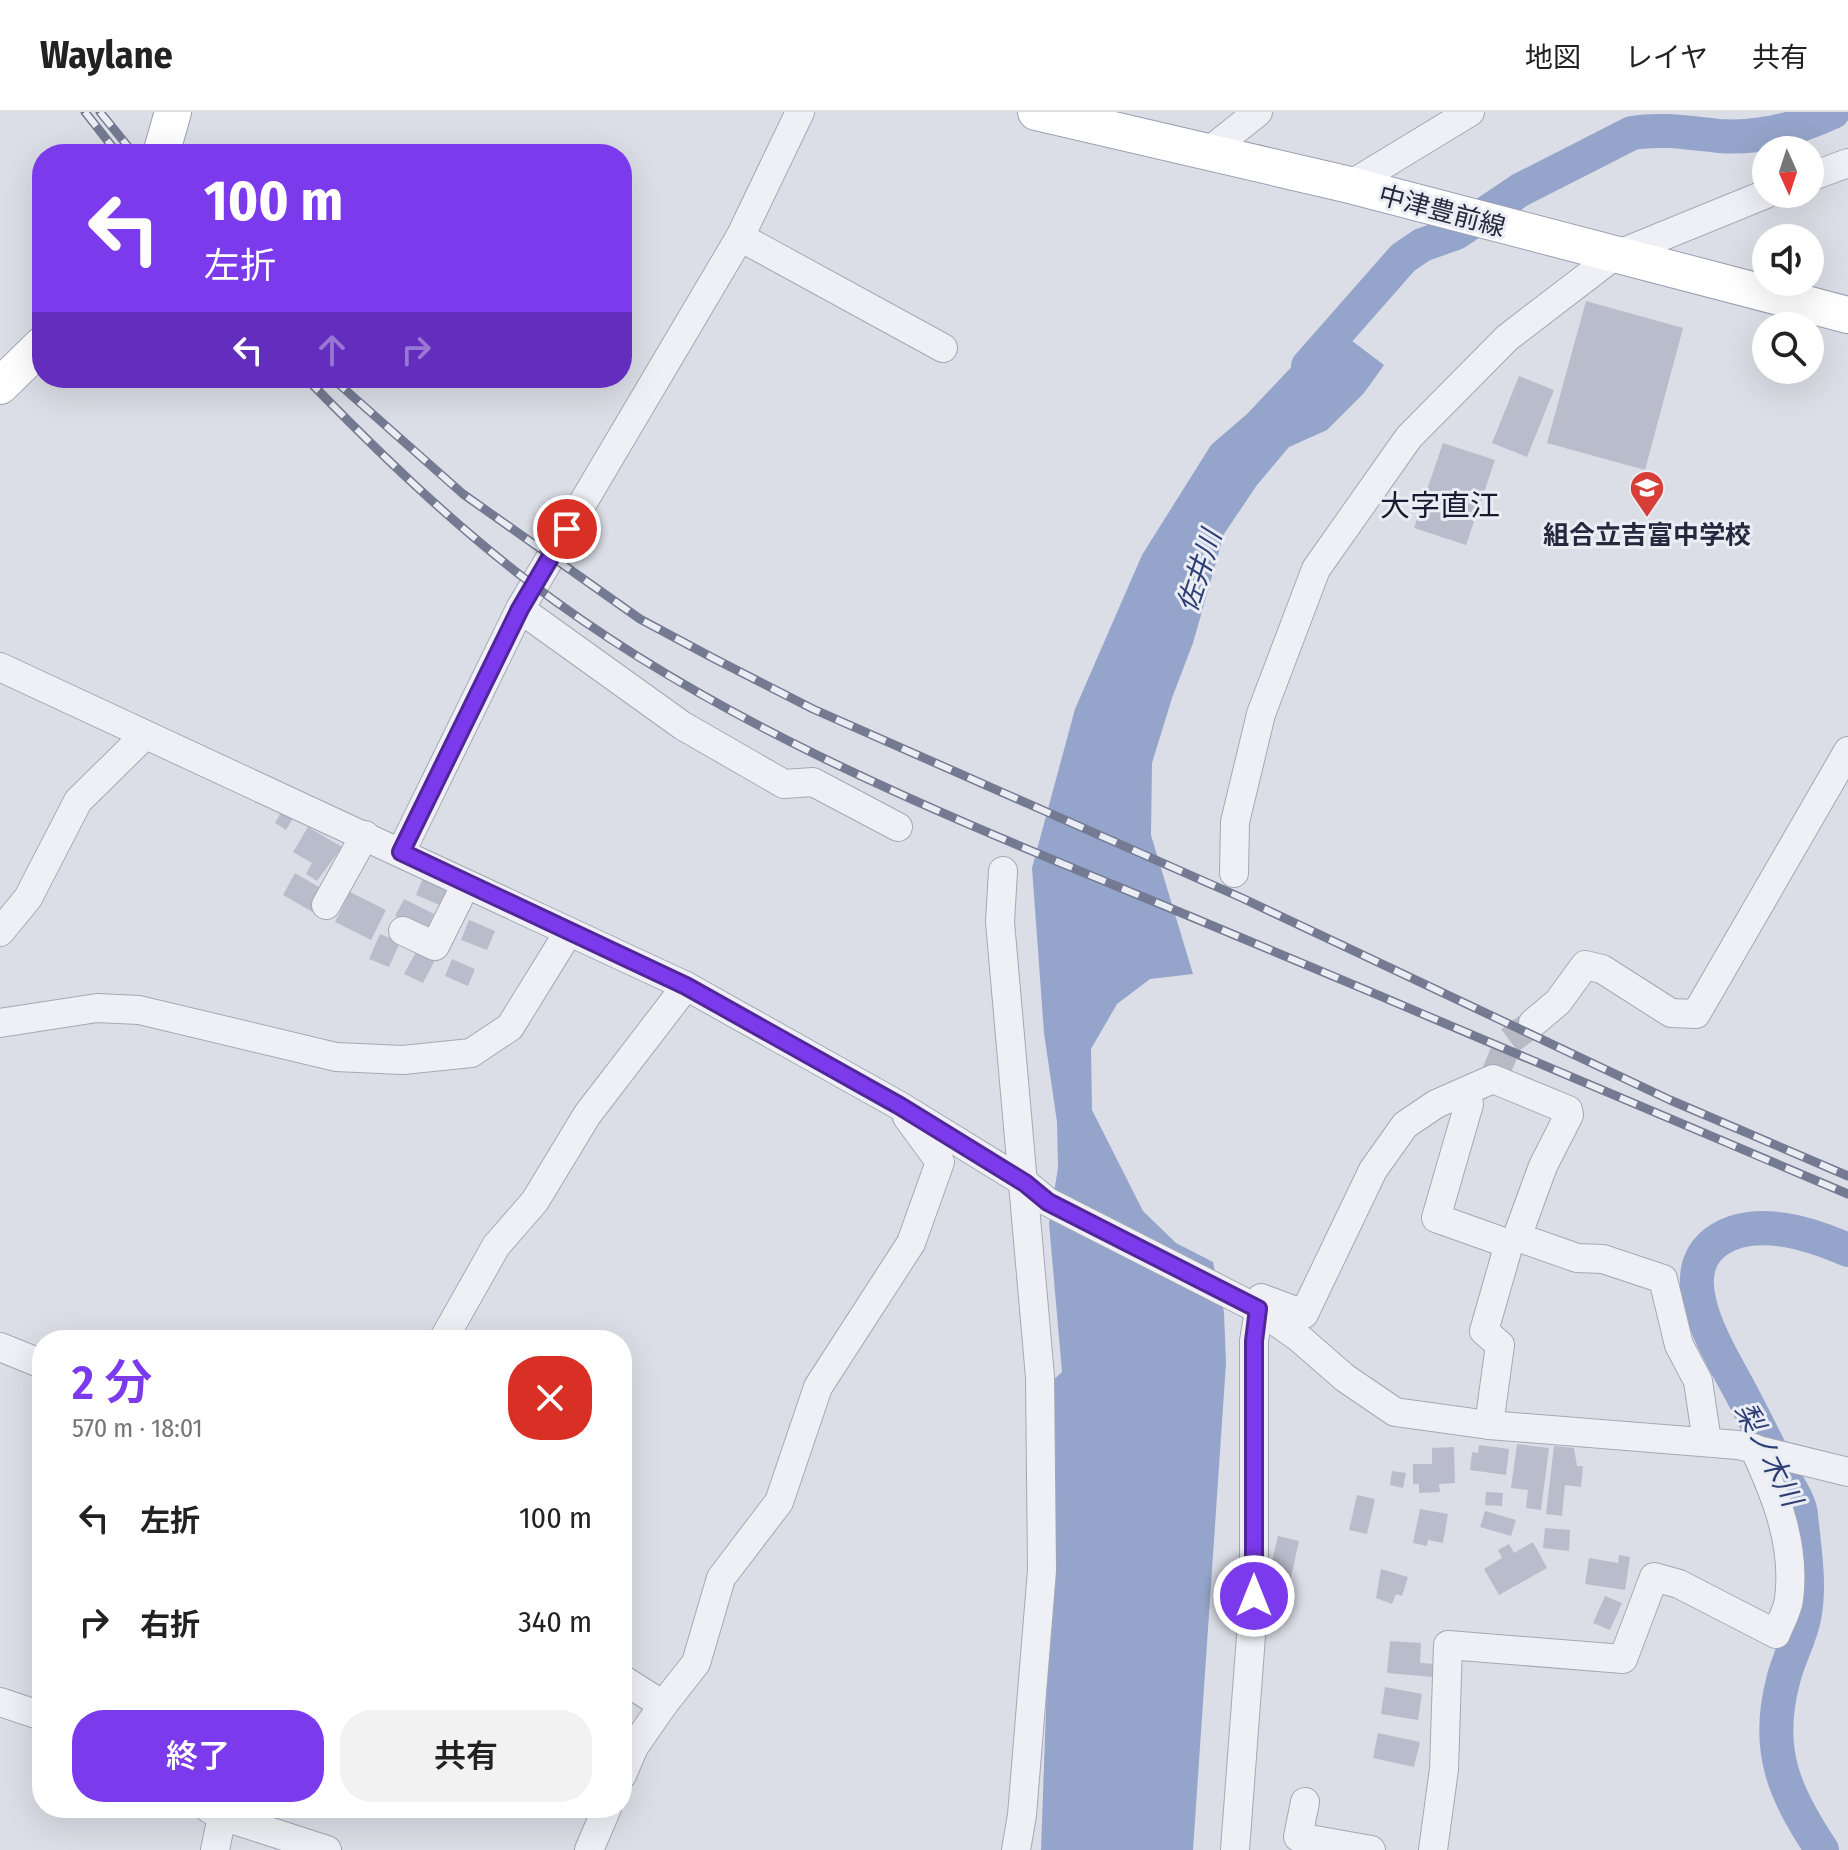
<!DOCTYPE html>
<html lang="ja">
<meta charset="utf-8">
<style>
body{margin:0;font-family:"Fira Sans Condensed","Noto Sans JP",sans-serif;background:#f2f2f2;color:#222;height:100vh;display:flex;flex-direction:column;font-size:30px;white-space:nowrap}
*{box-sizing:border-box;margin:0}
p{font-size:26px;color:#767676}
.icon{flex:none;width:44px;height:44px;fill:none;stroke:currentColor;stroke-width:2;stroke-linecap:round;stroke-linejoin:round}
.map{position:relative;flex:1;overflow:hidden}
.drawer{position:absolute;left:32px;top:1218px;width:600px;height:488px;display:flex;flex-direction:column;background:#fff;border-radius:32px;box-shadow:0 8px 32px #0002}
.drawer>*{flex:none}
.banner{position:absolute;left:32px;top:32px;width:600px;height:244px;border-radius:32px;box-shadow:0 8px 32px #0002;background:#7c3aed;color:#fff;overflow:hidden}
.needle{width:52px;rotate:177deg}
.fabs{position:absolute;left:1752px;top:24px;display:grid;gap:16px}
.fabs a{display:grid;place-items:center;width:72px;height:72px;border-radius:50%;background:#fff;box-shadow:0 8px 32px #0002;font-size:40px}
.pin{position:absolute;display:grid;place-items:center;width:68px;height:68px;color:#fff;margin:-34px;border:4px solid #fff;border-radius:50%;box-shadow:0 2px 8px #0007}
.me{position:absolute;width:88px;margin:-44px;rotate:0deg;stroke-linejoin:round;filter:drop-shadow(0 0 6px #0008)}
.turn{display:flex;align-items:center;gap:28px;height:168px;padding:0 40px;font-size:36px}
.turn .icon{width:104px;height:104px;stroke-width:2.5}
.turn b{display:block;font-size:56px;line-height:68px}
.lanes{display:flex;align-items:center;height:76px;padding:0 40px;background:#0003;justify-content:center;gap:40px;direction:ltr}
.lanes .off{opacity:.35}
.round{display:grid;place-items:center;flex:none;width:84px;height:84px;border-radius:32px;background:#f2f2f2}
.summary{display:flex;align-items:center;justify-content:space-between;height:136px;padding:0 40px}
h1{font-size:48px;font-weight:600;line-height:60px;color:#7c3aed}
.primary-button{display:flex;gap:16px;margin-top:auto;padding:16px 40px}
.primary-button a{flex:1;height:92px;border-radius:32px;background:#7c3aed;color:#fff;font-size:32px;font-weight:600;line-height:92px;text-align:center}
.primary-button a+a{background:#f2f2f2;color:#222}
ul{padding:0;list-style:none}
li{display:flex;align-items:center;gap:24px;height:104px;padding:0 40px}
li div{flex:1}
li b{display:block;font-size:30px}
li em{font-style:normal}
header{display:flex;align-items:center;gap:48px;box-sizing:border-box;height:112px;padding:0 40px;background:#fff;border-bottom:2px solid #e0e0e0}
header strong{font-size:38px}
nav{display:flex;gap:44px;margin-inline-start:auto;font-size:28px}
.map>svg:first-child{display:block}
.water{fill:#94a4ca}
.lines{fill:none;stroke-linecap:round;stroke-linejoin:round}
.river{stroke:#94a4ca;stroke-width:34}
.building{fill:#b9bcca}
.minor-tunnel{stroke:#b7bac5;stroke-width:28;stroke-dasharray:28 14;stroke-linecap:butt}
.minor-casing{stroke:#a5a8b4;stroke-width:30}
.major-casing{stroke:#9aa0b3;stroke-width:38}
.minor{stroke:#eff0f5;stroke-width:28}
.major{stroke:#fff;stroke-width:36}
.rail-casing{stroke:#747a91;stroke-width:9}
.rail{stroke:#ebedf5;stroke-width:6;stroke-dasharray:18;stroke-linecap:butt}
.route-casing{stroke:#51269a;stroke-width:20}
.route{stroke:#7c3aed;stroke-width:14}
.labels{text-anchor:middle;stroke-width:6;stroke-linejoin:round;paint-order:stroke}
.street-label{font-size:26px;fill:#25293e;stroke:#ebedf5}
.poi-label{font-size:26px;font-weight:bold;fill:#25293e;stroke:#ebedf5}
.water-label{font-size:28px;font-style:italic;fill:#2d3f74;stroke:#ebedf5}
.quarter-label{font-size:30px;fill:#171b2f;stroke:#ebedf5}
</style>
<header>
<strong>Waylane</strong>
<nav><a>地図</a><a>レイヤ</a><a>共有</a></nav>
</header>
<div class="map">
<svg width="1848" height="1738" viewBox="0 0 1848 1738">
<rect width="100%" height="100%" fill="#dcdee7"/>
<!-- water -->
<polygon class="water" points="1331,213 1384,253 1364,281 1327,318 1289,335 1257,373 1224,422 1193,531 1172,586 1152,651 1151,723 1193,862 1150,867 1117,892 1091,937 1092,998 1143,1099 1176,1131 1213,1150 1224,1200 1226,1251 1193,1738 1041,1738 1054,1371 1050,1271 1062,1260 1049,1111 1058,1056 1057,1010 1044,921 1032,756 1075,597 1142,443 1211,333 1247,302"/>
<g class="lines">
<!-- river -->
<g class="river">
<path d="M1308 254 1403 146 1422 133 1456 121 1520 78 1632 21C1662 16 1689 21 1719 24 1759 27 1797 17 1833 0"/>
<path d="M1822 1738C1784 1681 1765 1638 1783 1569 1788 1547 1800 1527 1804 1506 1811 1474 1804 1435 1801 1403 1800 1390 1790 1377 1784 1365 1768 1334 1753 1303 1737 1273 1717 1236 1668 1159 1720 1127 1758 1104 1811 1122 1848 1138"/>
</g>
</g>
<!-- building -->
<g class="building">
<polygon points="1586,189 1683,216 1645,358 1547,331"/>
<polygon points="1519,264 1554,278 1527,345 1492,331"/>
<polygon points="1443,331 1495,348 1466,433 1414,416"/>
<polygon points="284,695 296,701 286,718 275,711"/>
<polygon points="308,715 342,735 317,769 306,762 312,751 293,740"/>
<polygon points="295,761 329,781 316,802 283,783"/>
<polygon points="423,766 451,778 444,795 416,783"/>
<polygon points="350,780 386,798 371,828 335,810"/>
<polygon points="404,787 434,802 425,820 395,804"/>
<polygon points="469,808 495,819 487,838 461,828"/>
<polygon points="380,822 400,830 389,855 369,847"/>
<polygon points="417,838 435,848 423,871 404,862"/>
<polygon points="452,847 475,857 468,874 445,864"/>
<polygon points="1517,1332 1549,1336 1541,1398 1526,1396 1528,1378 1511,1376"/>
<polygon points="1479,1333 1509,1337 1506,1363 1470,1358 1472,1340 1478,1341"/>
<polygon points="1554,1334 1574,1336 1577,1354 1583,1354 1581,1375 1565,1373 1562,1404 1546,1402"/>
<polygon points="1454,1335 1455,1371 1439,1372 1440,1380 1419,1381 1419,1372 1413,1372 1413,1352 1432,1352 1432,1336"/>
<polygon points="1392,1359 1406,1361 1403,1376 1390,1373"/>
<polygon points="1486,1380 1503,1381 1502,1394 1485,1393"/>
<polygon points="1357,1383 1375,1387 1367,1422 1349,1418"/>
<polygon points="1420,1397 1448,1402 1443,1431 1428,1428 1427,1434 1413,1431"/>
<polygon points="1485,1399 1516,1408 1511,1424 1480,1415"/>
<polygon points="1545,1416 1570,1418 1569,1439 1543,1436"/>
<polygon points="1278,1424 1299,1429 1290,1470 1268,1466"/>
<polygon points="1533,1430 1547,1456 1499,1483 1484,1457 1502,1446 1498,1438 1509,1432 1514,1441"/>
<polygon points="1619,1443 1630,1445 1625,1478 1585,1472 1589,1446 1618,1451"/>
<polygon points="1381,1457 1408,1465 1402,1484 1396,1482 1392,1492 1376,1486"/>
<polygon points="1605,1484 1622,1491 1610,1518 1593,1511"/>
<polygon points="1390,1529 1421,1531 1420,1551 1435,1552 1434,1565 1387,1561"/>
<polygon points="1385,1575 1422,1582 1418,1608 1381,1602"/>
<polygon points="1378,1621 1420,1630 1414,1655 1373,1646"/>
</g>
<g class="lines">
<!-- minor-tunnel -->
<polyline class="minor-tunnel" points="1493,967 1509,929 1533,911"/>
<defs>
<g id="minor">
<polyline points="1208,40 1258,0"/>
<polyline points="1810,65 1848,51"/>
<polyline points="1350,73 1470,0"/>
<polyline points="740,125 943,236"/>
<polyline points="520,497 683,614 784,672 813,670 898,715"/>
<polyline points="0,555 686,874 900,994 1025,1071 1048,1090 1258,1197 1298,1225 1345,1266 1395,1300 1489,1313 1738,1333 1848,1360"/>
<polyline points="401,740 520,497 740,125 800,0"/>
<polyline points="1003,759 1000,810 1040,1265 1042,1458 1022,1703 1016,1738"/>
<polyline points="1234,761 1235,710 1261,602 1316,457 1409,325 1507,226 1614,144 1766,82"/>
<polyline points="326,793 365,723"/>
<polyline points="403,819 435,834 466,772"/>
<polyline points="0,820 28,786 78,689 144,624"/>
<polyline points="0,911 97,896 139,898 336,945 403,948 471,941 510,915 568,821"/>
<polyline points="1533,911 1558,890 1585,853 1602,857 1671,901 1696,902 1848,639"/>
<polyline points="1469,992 1436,1106 1509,1132 1517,1125 1577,1146 1603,1147 1663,1167 1679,1233 1698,1269 1707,1330"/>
<polyline points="443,1228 496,1134 535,1089 587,1003 686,874"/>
<polyline points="0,1235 42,1252"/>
<polyline points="1489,1313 1500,1233 1484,1219 1509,1132"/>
<polyline points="622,1567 663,1593 696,1551 721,1466 779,1390 818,1275 911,1131 940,1050 907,1005"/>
<polyline points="0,1590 42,1604"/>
<polyline points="622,1663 634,1635 663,1593"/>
<polyline points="1305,1690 1298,1725 1371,1738"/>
<polyline points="208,1696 222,1704 327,1738"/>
<polyline points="215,1738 222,1704"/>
<polyline points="589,1738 607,1696"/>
<polyline points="1235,1738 1254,1484 1254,1229 1261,1186 1304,1202 1373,1058 1405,1013 1436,992 1493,967 1568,998 1569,1003 1543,1054 1517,1125"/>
<path d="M1433 1738 1444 1657 1448 1533 1623 1547 1654 1465 1679 1472 1776 1522C1780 1511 1788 1498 1789 1487 1796 1433 1776 1384 1754 1336"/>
</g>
<g id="major">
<polyline points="1036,0 1350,73 1848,203"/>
<polyline points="161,42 173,0"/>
<polyline points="0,274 42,233"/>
</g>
</defs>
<!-- minor casing -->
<use href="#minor" class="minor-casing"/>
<!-- major casing -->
<use href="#major" class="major-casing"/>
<!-- minor -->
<use href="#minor" class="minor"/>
<!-- major -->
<use href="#major" class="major"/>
<defs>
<g id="rail">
<polyline points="85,0 118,42"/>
<polyline points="100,0 134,42"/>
<path d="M306 266C375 337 448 408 528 469 739 630 995 722 1237 824 1441 909 1644 996 1848 1082"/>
<polyline points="332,266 463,382 640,507 713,546 813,597 1242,786 1670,988 1848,1064"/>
</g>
</defs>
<!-- rail casing -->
<use href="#rail" class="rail-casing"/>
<!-- rail -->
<use href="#rail" class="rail"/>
</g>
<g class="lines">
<defs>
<polyline id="route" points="567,417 520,497 401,740 686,874 900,994 1025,1071 1048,1090 1258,1197 1254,1229 1254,1484"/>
</defs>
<!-- route casing -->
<use href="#route" class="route-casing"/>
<!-- route -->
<use href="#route" class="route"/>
</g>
<!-- icons -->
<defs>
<symbol id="school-pin" viewBox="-11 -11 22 30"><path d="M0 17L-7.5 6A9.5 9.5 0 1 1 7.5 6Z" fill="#d63e37" stroke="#ebedf5"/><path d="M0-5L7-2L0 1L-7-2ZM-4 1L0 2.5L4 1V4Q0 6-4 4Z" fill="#fff"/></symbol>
</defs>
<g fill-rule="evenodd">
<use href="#school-pin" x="1627" y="356" width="40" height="54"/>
</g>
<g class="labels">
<!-- street labels -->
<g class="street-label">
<text transform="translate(1442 99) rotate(15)" y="9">中津豊前線</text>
</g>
<!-- poi labels -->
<g class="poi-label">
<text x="1647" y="432">組合立吉富中学校</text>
</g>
<!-- water labels -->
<g class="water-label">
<text transform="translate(1199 459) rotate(-72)" y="10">佐井川</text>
<text transform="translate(1769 1342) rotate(63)" y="10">梨ノ木川</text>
</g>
<!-- quarter labels -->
<g class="quarter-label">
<text x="1440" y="404">大字直江</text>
</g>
</g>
</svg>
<div class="fabs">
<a><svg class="needle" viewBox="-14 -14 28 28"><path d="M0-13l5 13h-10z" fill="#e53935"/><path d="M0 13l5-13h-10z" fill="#767676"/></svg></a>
<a><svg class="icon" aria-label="sound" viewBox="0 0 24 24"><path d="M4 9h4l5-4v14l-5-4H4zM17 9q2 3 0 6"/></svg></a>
<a><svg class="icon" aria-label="search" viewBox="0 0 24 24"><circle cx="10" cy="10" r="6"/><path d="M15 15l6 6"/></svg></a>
</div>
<div class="pin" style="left:567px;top:417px;background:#d93025"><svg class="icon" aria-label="arrive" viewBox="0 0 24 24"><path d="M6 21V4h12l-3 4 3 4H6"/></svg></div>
<svg class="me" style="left:1254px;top:1484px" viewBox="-20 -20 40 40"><circle r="17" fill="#7c3aed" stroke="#fff" stroke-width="3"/><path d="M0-11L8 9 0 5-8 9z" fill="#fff"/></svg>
<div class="banner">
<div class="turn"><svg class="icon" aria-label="left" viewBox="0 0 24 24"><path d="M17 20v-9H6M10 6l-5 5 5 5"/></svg><div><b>100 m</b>左折</div></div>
<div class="lanes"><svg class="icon" aria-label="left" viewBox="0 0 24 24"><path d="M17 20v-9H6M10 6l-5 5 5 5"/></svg><svg class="icon off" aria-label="ahead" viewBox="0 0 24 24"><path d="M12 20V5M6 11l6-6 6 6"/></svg><svg class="icon off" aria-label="right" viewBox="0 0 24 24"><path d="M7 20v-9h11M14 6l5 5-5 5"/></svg></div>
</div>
<section class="drawer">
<div class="summary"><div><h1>2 分</h1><p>570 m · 18:01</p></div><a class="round" style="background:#d93025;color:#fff"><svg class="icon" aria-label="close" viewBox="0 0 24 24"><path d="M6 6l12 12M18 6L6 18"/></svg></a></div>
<ul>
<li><svg class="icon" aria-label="left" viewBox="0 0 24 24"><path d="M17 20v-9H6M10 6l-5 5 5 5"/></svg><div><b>左折</b></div><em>100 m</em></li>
<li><svg class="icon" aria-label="right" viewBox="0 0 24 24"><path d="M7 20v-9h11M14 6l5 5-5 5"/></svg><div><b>右折</b></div><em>340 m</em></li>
</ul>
<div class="primary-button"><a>終了</a><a>共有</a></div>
</section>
</div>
